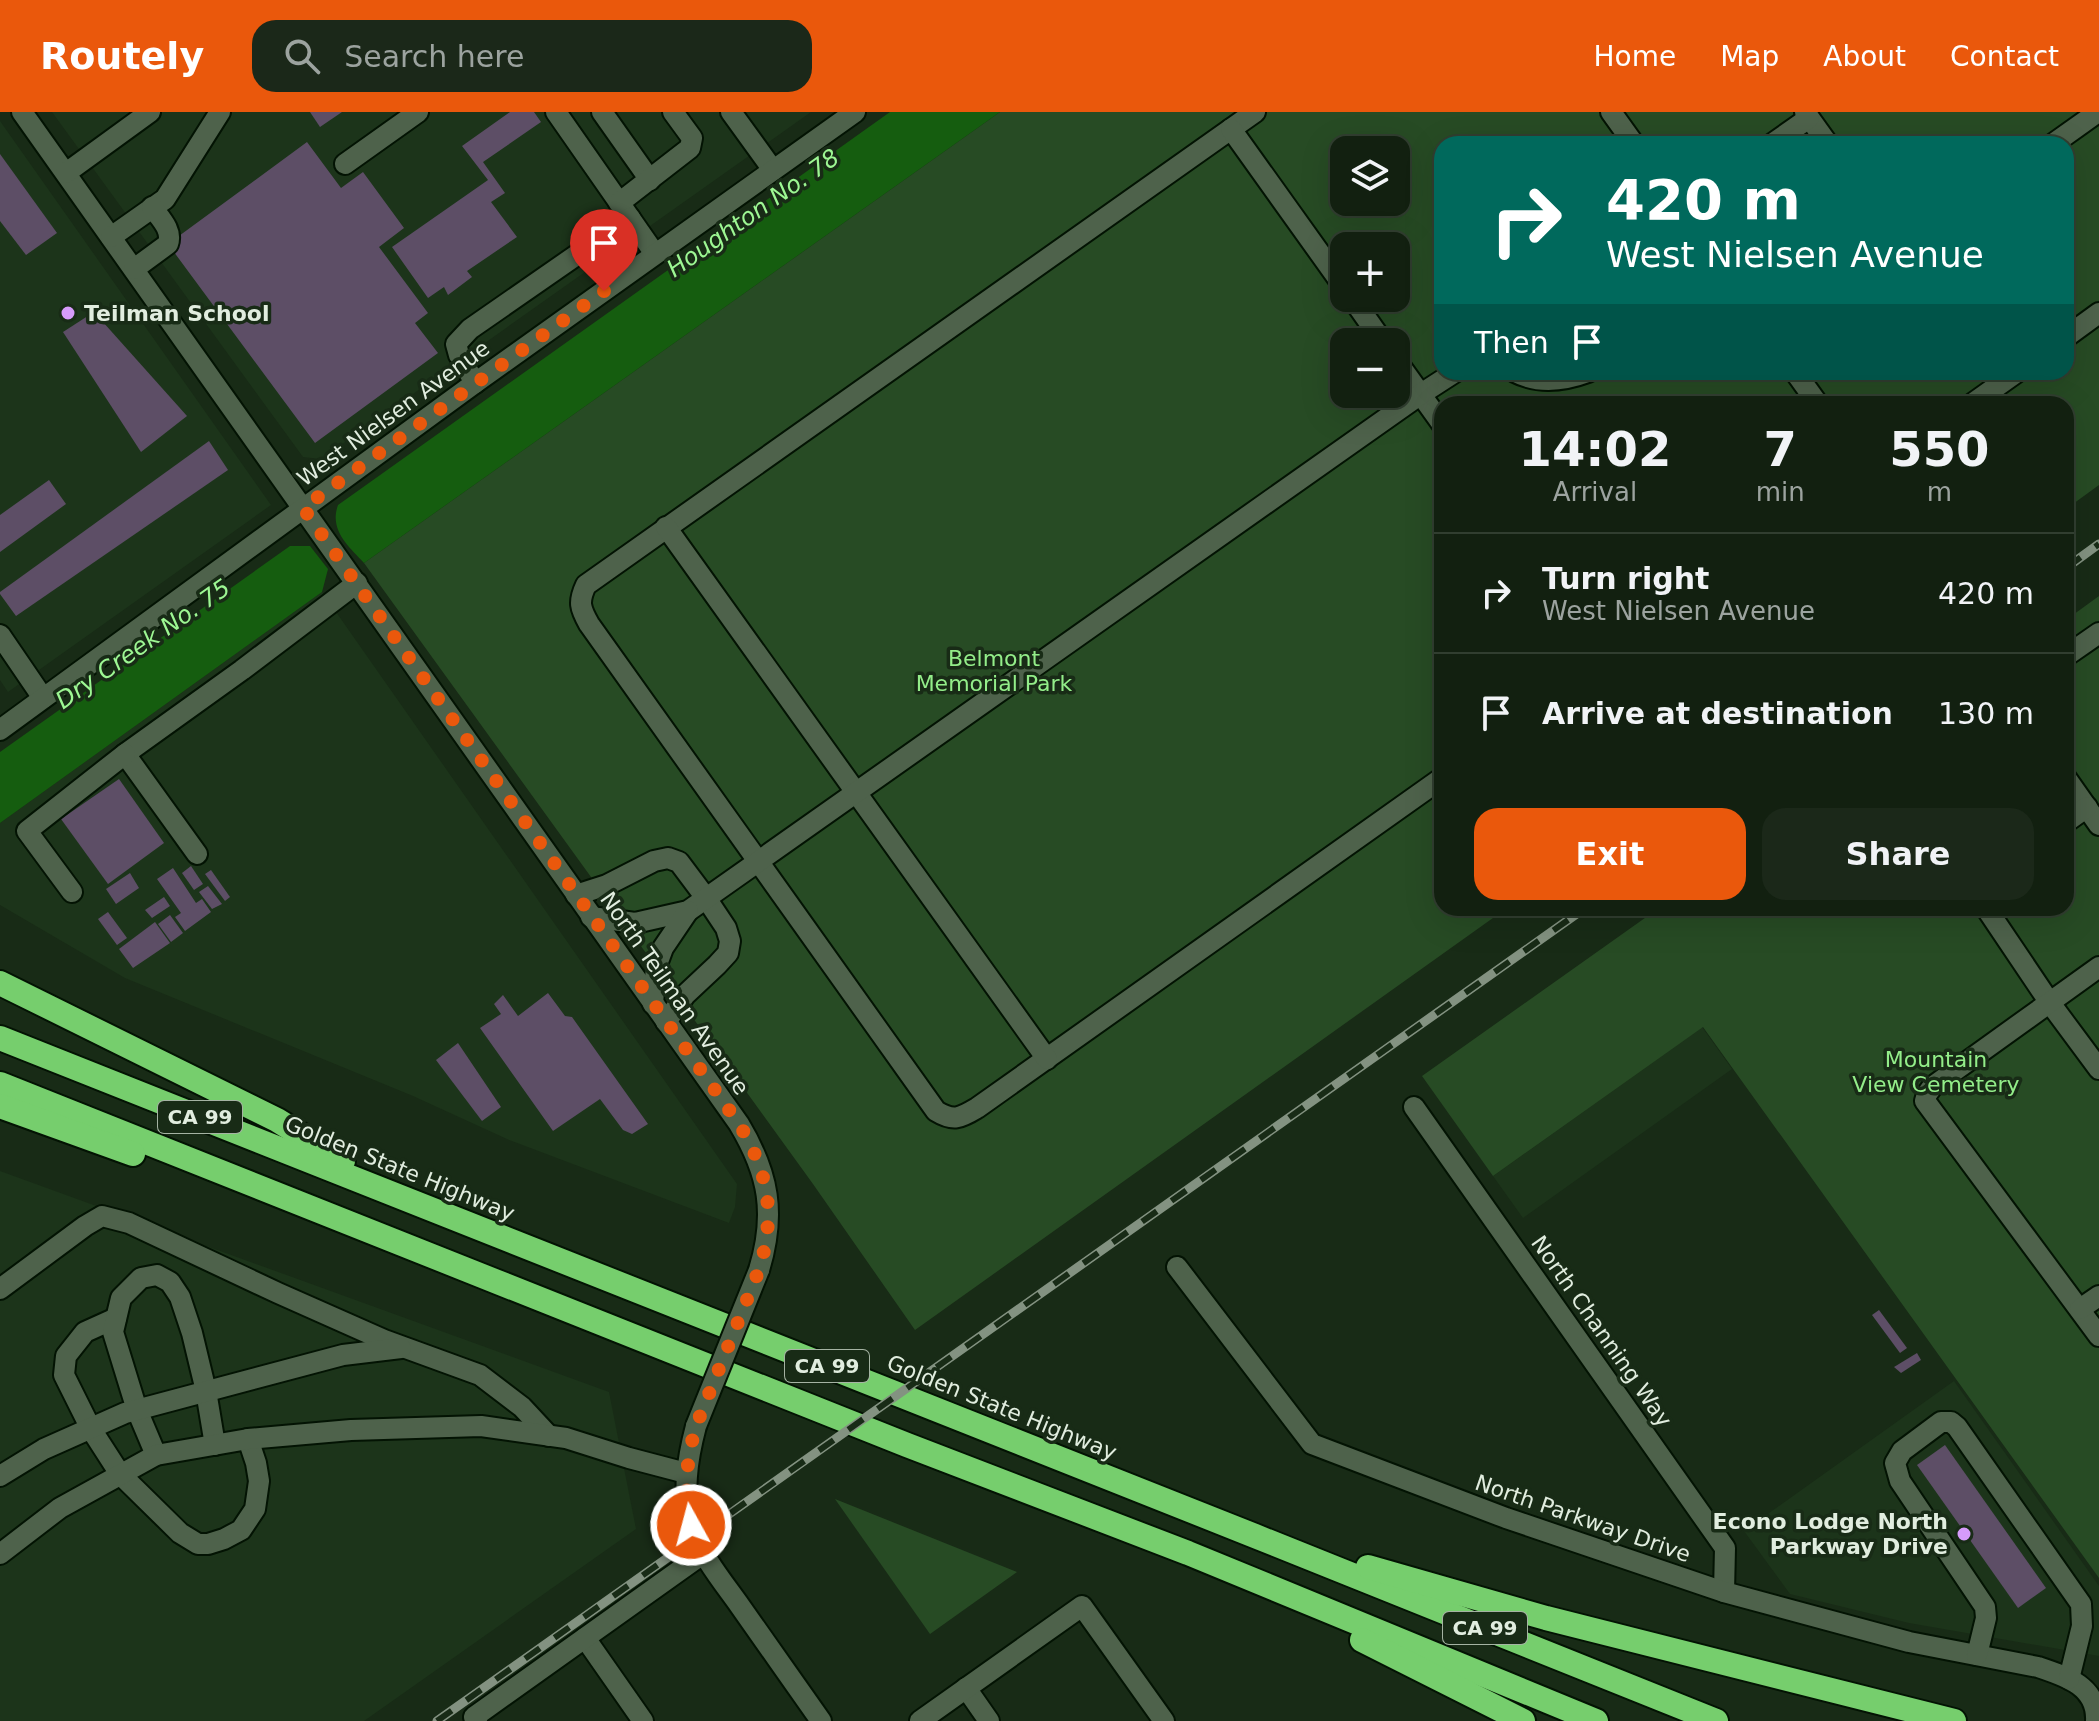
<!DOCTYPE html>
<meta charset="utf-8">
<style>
body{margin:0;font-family:"DejaVu Sans",sans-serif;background:#1b2819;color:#f1f3f6;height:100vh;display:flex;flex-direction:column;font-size:30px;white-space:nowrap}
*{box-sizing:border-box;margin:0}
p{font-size:26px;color:#9ca39f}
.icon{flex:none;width:44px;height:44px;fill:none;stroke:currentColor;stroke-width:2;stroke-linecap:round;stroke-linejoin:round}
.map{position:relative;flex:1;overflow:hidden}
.details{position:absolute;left:1434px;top:284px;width:640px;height:520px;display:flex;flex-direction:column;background:#122010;border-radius:24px;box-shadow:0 8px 32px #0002,0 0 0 2px #313e30}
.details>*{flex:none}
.hud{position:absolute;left:1434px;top:24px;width:640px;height:244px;border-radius:24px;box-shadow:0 8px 32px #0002,0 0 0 2px #313e30;background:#00695c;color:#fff;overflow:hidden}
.tools{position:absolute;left:1330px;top:24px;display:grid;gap:16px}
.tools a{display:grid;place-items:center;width:80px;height:80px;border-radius:16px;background:#122010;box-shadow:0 8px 32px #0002,0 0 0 2px #313e30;font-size:40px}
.pin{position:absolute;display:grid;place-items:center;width:68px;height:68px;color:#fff;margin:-82px -34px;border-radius:50% 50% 50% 0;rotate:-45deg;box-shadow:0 0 8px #0007}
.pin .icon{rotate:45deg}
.me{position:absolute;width:88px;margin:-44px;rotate:353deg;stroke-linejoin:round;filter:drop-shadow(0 0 6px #0008)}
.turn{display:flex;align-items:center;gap:28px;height:168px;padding:0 40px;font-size:36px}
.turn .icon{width:104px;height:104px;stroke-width:2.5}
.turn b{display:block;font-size:56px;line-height:68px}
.then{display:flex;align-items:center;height:76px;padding:0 40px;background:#0003;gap:16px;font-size:30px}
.eta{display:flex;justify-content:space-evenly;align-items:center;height:136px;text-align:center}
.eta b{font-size:48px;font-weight:700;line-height:56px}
.primary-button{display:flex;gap:16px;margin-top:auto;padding:16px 40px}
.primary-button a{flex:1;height:92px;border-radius:24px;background:#ea580c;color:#fff;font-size:32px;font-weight:700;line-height:92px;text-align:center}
.primary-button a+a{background:#1b2819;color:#f1f3f6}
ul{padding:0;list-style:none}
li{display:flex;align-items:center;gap:24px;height:120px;padding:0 40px;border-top:2px solid #313e30}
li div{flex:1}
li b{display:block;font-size:30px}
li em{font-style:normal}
header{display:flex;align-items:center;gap:48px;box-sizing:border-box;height:112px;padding:0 40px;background:#ea580c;color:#fff}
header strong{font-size:38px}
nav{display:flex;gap:44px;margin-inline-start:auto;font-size:28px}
.search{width:560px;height:72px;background:#1b2819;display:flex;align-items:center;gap:20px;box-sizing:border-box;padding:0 28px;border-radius:24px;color:#9ca39f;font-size:30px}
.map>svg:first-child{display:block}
.built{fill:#1c341a}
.green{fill:#274b24;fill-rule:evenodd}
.water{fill:#155d0f}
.building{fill:#5d4e66}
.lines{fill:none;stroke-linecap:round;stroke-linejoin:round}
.minor-casing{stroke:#031303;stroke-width:24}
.highway-casing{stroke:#031303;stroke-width:28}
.minor{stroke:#4e624b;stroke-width:20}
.highway{stroke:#76ce6d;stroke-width:24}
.rail-casing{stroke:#839281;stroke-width:9}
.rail{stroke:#182b16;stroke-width:6;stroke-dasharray:18;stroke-linecap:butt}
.minor-bridge-casing{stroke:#031303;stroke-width:24;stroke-linecap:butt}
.minor-bridge{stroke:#4e624b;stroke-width:20}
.route{stroke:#ea580c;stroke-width:14;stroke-dasharray:0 25.2}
.poi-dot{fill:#d69bfa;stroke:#182b16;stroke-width:3}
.labels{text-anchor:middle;stroke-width:7;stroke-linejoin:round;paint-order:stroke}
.shield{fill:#182b16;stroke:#a5b3a3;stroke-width:2}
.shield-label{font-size:20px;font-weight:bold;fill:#e1eddf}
.poi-label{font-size:22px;font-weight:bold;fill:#e1eddf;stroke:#182b16;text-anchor:start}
.street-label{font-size:22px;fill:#e1eddf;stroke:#182b16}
.park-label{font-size:22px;fill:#93ed89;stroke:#182b16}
.water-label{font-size:24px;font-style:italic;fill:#9df793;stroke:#182b16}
</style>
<header>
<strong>Routely</strong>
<div class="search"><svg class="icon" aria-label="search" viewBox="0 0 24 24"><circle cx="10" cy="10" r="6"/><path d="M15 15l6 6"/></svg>Search here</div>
<nav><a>Home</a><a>Map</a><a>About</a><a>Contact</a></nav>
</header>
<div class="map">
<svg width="2099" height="1609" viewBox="0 0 2099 1609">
<rect width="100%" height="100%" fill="#182b16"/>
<!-- built -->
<g class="built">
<polygon points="52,0 811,0 321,347 303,345"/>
<polygon points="0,9 271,393 8,580 0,568"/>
<polygon points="322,480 737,1072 735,1095 729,1111 507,1027 413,984 125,866 0,793 0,711"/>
<polygon points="1702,915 1732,957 1523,1106 1493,1064"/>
<polygon points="0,1059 609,1280 636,1417 364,1609 0,1609"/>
<polygon points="1954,1269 2099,1474 2099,1544 1909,1511 1790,1482 1744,1419"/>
</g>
<!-- green -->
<g class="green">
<path d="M1000 0H2099V373L2066 397V292H1442V796H1507L915 1218 813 1072 364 451ZM1442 32H2066V260H1442ZM1344 38H1396V90H1344ZM1344 134H1396V186H1344ZM1344 230H1396V282H1344Z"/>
<polygon points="2099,484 2099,1466 1703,915 1493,1064 1422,964 1659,796 2066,796 2066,508"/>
<polygon points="835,1387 1017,1460 930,1522"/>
</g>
<!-- water -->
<g class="water">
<path d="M890 0H1000L364 451C348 434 329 418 338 393Z"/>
<polygon points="290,434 310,434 328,457 322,480 0,711 0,640"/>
</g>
<!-- building -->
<g class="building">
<polygon points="310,0 342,0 320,15"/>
<polygon points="510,0 534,0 541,10 483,50 505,81 491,90 517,125 467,159 472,165 448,183 444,175 428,186 392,135 488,68 462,34"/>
<polygon points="307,30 341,76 363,60 404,116 379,135 428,201 415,211 438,241 315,331 168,132"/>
<polygon points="0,42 57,121 26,143 0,109"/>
<polygon points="94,200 187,304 141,340 63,220"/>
<polygon points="209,329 228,358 16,504 0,482 0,480"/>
<polygon points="49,368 66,392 0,440 0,403"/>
<polygon points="119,667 164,731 108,772 61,707"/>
<polygon points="191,754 203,772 194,778 182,761"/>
<polygon points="173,756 196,791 202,787 211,800 185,819 175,805 181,801 157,767"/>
<polygon points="211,758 230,785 225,789 205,762"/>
<polygon points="130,761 139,776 116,792 106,777"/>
<polygon points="208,774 222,792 212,797 199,780"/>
<polygon points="164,785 170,794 152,806 145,798"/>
<polygon points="108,800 127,826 117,833 98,807"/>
<polygon points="170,803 183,821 171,830 158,812"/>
<polygon points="155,810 170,831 133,856 119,837"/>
<polygon points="548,881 565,904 572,905 648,1012 632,1022 623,1018 600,987 553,1019 480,916 501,902 494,892 503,883 518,904"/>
<polygon points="458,931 501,995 482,1009 436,948"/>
<polygon points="1879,1198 1907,1236 1900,1241 1872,1203"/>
<polygon points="1917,1241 1921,1248 1901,1261 1894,1255"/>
<polygon points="1945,1333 2046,1476 2018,1496 1917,1353"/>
</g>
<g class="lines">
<defs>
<g id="minor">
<path d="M22 0 739 1012C769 1062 776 1102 759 1158"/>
<polyline points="556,0 655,142"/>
<polyline points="602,0 650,68"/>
<polyline points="731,0 773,58"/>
<path d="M1255 0 586 473C578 490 580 496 589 512L936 999C954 1010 960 1006 977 996L1442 666"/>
<polyline points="1611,0 1634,32"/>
<polyline points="1805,0 1828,32"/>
<polyline points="1231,17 1344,175"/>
<polyline points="1772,32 1809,6"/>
<polyline points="2053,32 2098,0"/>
<polyline points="345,52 418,0"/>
<polyline points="66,61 150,0"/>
<polyline points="619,91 690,36 692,26 673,0"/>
<polyline points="111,125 165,87 220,0"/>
<path d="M134 157 168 132C173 118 160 106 152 95"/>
<polyline points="1352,186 1383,230"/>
<polyline points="2066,225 2099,201"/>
<polyline points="1396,248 1442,312"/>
<path d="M1515 260C1538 272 1564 269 1588 260"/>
<polyline points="1795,260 1818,292"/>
<polyline points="475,271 459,243 456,232 470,217 630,106"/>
<polyline points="1972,292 2017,260"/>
<polyline points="666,415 1047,947"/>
<polyline points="0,523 43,586"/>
<polyline points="2066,544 2099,521"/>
<polyline points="0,618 475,271 855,0"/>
<polyline points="2066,666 2099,713"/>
<polyline points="2066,710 2087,695"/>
<polyline points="197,742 125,642 242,558 357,471"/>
<polyline points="72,780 27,719 125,642"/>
<polyline points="576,783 607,773 654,749 668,746 679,750 706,786 726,816 730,829 728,841 717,853 685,883 666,910"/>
<polyline points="1986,796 2050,891 2099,957"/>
<polyline points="591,805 635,811 688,799 1421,282 1455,260"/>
<polyline points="2099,855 1932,975 1927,982 1925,989 2099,1224"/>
<polyline points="653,892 656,855 663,836 688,799"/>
<polyline points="1414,995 1725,1436 1724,1480"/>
<path d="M1177 1155 1312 1332 1506 1406 1724 1480 1909 1530 2038 1555C2065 1564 2098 1574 2096 1609"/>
<polyline points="0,1177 85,1114 102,1104 129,1111 278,1181 384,1228 480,1263 522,1295 549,1324"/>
<polyline points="2080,1197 2099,1184"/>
<polyline points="116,1206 85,1220 66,1244 64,1263 91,1317 120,1362 180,1421 198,1432 208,1432 224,1427 241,1418 255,1397 259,1369 256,1351 248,1327"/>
<path d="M696 1314C687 1348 682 1382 692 1416 702 1445 723 1470 740 1494 767 1532 794 1571 821 1609"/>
<polyline points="156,1343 137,1298 113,1220 121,1186 141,1166 157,1163 170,1170 180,1185 192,1221 206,1279 215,1333"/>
<polyline points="0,1364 44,1337 125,1301 343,1243 401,1236"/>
<polyline points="0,1442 60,1396 156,1343 248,1327 351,1318 481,1314 566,1326 629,1346 686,1361"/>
<polyline points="585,1526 643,1609"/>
<polyline points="1977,1543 1986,1506 1985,1495 1900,1369 1895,1351 1902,1339 1941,1310 1951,1310 1957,1315 2081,1492 2082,1514 2069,1567"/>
<polyline points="966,1576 989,1609"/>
<polyline points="477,1609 474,1605 704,1441"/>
<polyline points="920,1609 1082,1494 1164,1609"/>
</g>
<g id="highway">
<polyline points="0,871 277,1008 343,1049"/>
<polyline points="0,926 1255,1424 1716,1609"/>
<polyline points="0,972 907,1333 1188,1441 1596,1609"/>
<polyline points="0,994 133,1042"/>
<polyline points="1368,1455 1546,1506 1954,1609"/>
<polyline points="1362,1528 1523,1609"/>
</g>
</defs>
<!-- minor casing -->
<use href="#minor" class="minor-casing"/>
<!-- highway casing -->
<use href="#highway" class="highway-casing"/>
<!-- minor -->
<use href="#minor" class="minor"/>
<!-- highway -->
<use href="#highway" class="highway"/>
<defs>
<g id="rail">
<polyline points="2066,456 2099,432"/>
<polyline points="437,1609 1585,796"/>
</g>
</defs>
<!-- rail casing -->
<use href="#rail" class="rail-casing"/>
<!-- rail -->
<use href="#rail" class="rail"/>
<defs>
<polyline id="minor-bridge" points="696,1314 759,1158"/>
</defs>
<!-- minor-bridge casing -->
<use href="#minor-bridge" class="minor-bridge-casing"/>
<!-- minor-bridge -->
<use href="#minor-bridge" class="minor-bridge"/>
</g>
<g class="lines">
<!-- route -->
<path class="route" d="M604 179 303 396 739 1012C769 1062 776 1102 759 1158L696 1314C686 1350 684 1376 691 1413"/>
</g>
<!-- markers -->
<g class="poi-dot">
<circle cx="68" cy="201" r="8"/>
<circle cx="1964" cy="1422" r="8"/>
</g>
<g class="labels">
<!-- shield labels -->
<g class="shield">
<rect x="158" y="989" width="84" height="32" rx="6"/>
<rect x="785" y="1238" width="84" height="32" rx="6"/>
<rect x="1443" y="1500" width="84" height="32" rx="6"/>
</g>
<g class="shield-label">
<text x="200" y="1012">CA 99</text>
<text x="827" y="1261">CA 99</text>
<text x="1485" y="1523">CA 99</text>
</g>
<!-- poi labels -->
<g class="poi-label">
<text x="84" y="209">Teilman School</text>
<text x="1948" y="1417" text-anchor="end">Econo Lodge North<tspan x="1948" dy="25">Parkway Drive</tspan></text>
</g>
<!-- street labels -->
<g class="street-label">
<text transform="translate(393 301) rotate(-36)" y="8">West Nielsen Avenue</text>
<text transform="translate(675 881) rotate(55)" y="8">North Teilman Avenue</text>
<text transform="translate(400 1056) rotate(22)" y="8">Golden State Highway</text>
<text transform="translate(1602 1219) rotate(55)" y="8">North Channing Way</text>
<text transform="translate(1002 1295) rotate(22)" y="8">Golden State Highway</text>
<text transform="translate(1583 1406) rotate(19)" y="8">North Parkway Drive</text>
</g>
<!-- park labels -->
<g class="park-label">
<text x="994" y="554">Belmont<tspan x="994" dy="25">Memorial Park</tspan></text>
<text x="1936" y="955">Mountain<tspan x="1936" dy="25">View Cemetery</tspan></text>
</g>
<!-- water labels -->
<g class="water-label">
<text transform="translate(753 101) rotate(-35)" y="8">Houghton No. 78</text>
<text transform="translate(143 532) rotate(-35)" y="8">Dry Creek No. 75</text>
</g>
</g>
</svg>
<div class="tools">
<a><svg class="icon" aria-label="layers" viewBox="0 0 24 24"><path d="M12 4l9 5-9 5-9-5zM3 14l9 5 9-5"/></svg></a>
<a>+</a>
<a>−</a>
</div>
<div class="pin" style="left:604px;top:179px;background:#d93025"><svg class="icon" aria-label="arrive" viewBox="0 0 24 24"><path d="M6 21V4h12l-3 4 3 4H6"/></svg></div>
<svg class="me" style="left:691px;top:1413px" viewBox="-20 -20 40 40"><circle r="17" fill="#ea580c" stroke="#fff" stroke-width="3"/><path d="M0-11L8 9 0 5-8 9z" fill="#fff"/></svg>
<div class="hud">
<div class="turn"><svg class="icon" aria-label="right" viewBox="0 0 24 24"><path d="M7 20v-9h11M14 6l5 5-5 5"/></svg><div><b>420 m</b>West Nielsen Avenue</div></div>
<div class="then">Then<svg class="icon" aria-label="arrive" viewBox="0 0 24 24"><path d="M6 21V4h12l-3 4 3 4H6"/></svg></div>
</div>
<section class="details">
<div class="eta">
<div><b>14:02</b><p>Arrival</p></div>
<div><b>7</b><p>min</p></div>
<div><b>550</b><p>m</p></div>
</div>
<ul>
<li><svg class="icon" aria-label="right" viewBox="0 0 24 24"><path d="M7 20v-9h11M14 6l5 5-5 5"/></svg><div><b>Turn right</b><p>West Nielsen Avenue</p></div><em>420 m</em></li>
<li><svg class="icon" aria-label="arrive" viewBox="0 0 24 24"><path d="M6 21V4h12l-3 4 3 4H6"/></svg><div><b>Arrive at destination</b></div><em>130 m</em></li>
</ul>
<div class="primary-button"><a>Exit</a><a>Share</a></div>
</section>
</div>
